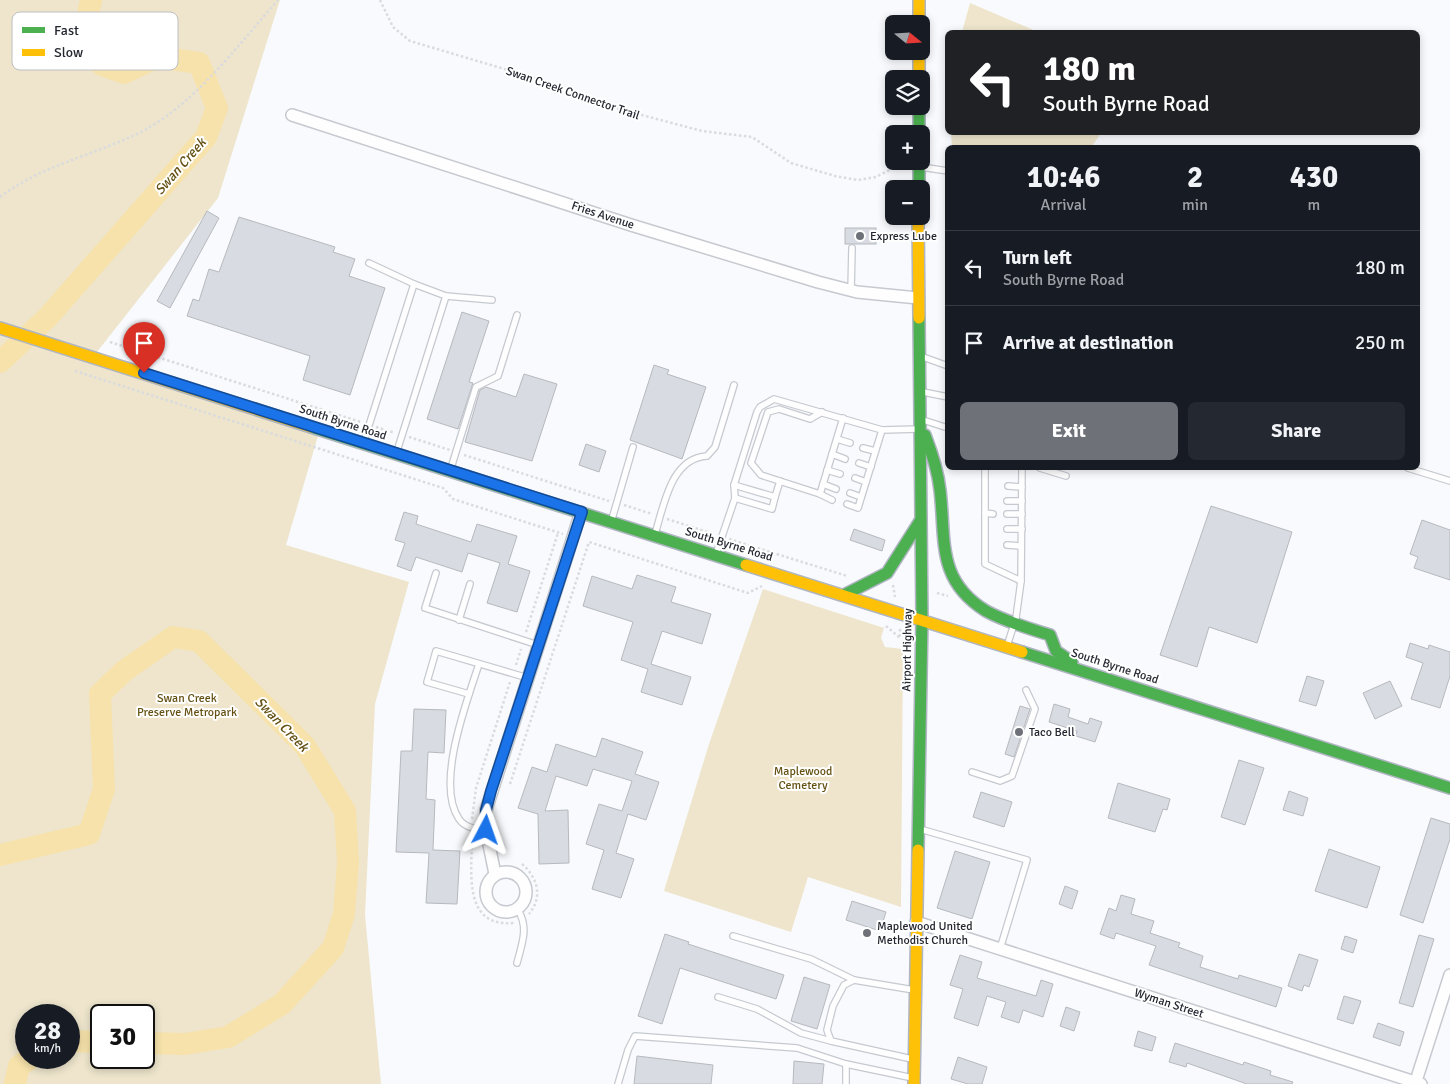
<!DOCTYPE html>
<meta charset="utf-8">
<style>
body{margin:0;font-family:Signika,sans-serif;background:#242831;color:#f1f3f6;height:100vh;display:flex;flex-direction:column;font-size:19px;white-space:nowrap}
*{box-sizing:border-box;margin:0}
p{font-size:16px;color:#9ea1a6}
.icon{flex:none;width:28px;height:28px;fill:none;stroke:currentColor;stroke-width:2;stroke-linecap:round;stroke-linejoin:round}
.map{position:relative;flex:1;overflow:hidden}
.details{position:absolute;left:945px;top:145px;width:475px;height:325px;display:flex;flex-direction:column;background:#171b24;border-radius:8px;box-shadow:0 2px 8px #0003}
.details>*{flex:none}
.guide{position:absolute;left:945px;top:30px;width:475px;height:105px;border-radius:8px;box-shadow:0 2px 8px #0003;background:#202124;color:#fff;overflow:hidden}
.needle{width:32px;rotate:108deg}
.buttons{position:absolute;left:885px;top:15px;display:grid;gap:10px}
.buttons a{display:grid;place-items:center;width:45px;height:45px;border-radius:8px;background:#171b24;box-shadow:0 2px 8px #0003;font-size:25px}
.speed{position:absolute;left:15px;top:1004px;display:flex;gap:10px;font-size:25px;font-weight:700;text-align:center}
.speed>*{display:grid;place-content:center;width:65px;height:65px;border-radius:50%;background:#171b24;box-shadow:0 2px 8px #0003;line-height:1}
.speed small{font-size:12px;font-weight:400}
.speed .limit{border:2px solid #111;border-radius:8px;background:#fff;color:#111}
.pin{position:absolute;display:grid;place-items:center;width:42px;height:42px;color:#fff;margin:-51px -21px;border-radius:50% 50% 50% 0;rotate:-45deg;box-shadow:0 0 5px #0007}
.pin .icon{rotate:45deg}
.me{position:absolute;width:55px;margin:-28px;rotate:4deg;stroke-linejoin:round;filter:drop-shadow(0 0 4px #0008)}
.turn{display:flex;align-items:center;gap:18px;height:105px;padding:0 15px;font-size:22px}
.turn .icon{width:65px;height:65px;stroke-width:2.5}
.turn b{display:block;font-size:35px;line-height:42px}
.eta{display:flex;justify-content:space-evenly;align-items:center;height:85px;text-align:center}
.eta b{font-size:30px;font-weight:800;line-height:35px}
.primary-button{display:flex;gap:10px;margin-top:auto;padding:10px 15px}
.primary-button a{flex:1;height:58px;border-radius:8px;background:#6e7178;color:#fff;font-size:20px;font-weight:800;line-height:58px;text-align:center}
.primary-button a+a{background:#242831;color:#f1f3f6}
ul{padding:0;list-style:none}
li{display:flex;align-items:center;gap:15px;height:75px;padding:0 15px;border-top:1px solid #363941}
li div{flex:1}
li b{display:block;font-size:19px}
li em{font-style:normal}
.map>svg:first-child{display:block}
.green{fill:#eee5cc;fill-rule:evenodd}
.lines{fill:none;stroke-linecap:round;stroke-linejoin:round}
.river{stroke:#f6e2aa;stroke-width:22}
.building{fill:#d8dbe1;stroke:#b6b9be}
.lane-casing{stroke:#c6c9cf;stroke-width:8}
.street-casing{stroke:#c6c9cf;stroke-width:14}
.fast-casing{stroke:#b0b5c2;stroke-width:14}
.slow-casing{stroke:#b0b5c2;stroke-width:14}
.path{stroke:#d9dbdc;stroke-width:2.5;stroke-dasharray:2.5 2.5;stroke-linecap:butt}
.lane{stroke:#fefeff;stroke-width:5.5}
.street{stroke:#fefeff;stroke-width:11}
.fast{stroke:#4caf50;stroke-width:11}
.slow{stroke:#ffc107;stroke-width:11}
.route-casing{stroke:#114b97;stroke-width:12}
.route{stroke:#1a73e8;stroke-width:9}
.poi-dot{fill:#6e7178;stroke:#fff;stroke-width:2}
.labels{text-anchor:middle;stroke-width:4;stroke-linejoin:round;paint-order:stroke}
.street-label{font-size:12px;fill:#242730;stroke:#fff}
.poi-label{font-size:12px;fill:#242730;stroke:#fff;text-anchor:start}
.park-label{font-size:12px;fill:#655113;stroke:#fff}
.water-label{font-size:14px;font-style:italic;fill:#645012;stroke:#fff}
.key{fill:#fff;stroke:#bdbec1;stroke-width:1}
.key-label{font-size:14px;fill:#242730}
</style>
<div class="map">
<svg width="1450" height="1084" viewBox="0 0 1450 1084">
<rect width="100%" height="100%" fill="#f8fafd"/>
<!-- green -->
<g class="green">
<path d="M0 0H280L218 198 93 357 320 429 286 545 409 582 375 704 365 915 381 1084H0ZM26 1015H69V1058H26ZM101 1015H144V1058H101Z"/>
<polygon points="970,3 1038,32 962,32"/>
<polygon points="951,133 951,132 1101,133 1091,148 952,147"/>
<polygon points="763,589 884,628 881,638 885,647 903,649 901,907 808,877 791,932 664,891 709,744"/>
</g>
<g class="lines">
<!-- river -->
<g class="river">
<polyline points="0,362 47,318 206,137 217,108 199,63 157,57 124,73 102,65 81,47 91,0"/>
<polyline points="0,855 89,834 104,789 100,694 124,671 173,637 199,641 305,746 345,811 348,862 344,914 333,948 282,1004 228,1037 185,1044 144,1043"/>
<polyline points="69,1041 101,1042"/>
<polyline points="15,1084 19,1066 31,1058"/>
</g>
</g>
<!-- building -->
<g class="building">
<polygon points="207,211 219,218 170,308 157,301"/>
<polygon points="239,217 335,247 333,252 355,259 349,276 385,288 350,395 303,380 310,356 187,316 193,299 199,301 209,269 219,272"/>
<rect x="845" y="228" width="31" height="16"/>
<polygon points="462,312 489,321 469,382 473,383 458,429 427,419"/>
<polygon points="654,365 669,370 667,374 706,387 682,459 630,440"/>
<polygon points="524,374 557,384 532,461 465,442 480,390 486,387 516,397"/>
<polygon points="586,444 606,451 599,472 579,465"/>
<polygon points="1211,506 1292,532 1257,643 1209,627 1197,667 1160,655"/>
<polygon points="404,512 418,516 416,524 471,542 477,524 517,536 508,564 530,571 517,612 487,603 500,563 468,553 462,572 416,557 411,571 397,566 405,543 395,540"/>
<polygon points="1422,520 1450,530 1450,580 1414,568 1418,557 1410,554"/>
<polygon points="854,529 885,540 882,551 850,540"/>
<polygon points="637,575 676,587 671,602 711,614 702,644 662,631 651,664 691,677 682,705 641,692 648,669 621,660 633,622 583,606 592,576 632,589"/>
<polygon points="1410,643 1428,649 1429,645 1450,652 1450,676 1440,708 1411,699 1423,663 1406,657"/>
<polygon points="1307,676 1324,681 1316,706 1299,701"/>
<polygon points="1390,681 1402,706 1375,719 1363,693"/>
<polygon points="1054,704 1070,709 1068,717 1088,724 1090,718 1102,722 1095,742 1076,736 1077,731 1049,722"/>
<polygon points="1020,706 1030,709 1014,757 1005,754"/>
<polygon points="414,709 446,710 444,753 428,752 426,799 435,800 433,850 460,851 457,904 426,903 429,853 396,852 401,751 412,751"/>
<polygon points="602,738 643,752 635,774 659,782 646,820 628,814 616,853 634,859 621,898 592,889 604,850 586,844 599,804 622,811 632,781 593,769 587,786 556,776 545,811 568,810 569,863 539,864 538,814 518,808 532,767 547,772 556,744 596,757"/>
<polygon points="1239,760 1264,768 1245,825 1221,817"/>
<polygon points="1118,783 1170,799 1167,810 1163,809 1155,832 1108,818"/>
<polygon points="1289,791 1308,798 1303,816 1283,810"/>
<polygon points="981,792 1012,802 1004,827 973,817"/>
<polygon points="1431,818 1450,824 1450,839 1423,923 1400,915"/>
<polygon points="1329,849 1380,867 1367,908 1315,891"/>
<polygon points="955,851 990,862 972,919 937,908"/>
<polygon points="1065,886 1078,891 1072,909 1059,904"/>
<polygon points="1121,895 1135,899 1131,914 1154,921 1150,933 1180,943 1178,947 1203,956 1200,967 1238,979 1239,975 1282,988 1276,1007 1149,965 1156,946 1116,933 1114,939 1100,934 1109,908 1116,911"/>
<polygon points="852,901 886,912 880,931 846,920"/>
<polygon points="665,934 689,942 688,944 784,975 776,999 680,968 662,1024 638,1016"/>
<polygon points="1419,935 1434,939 1413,1007 1399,1003"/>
<polygon points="1345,936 1357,940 1353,953 1341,949"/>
<polygon points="1299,954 1318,960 1309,987 1304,985 1302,991 1288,986"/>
<polygon points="960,955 982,962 977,978 1036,996 1041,980 1053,984 1043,1017 1023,1010 1019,1023 1001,1017 1006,1002 987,996 978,1026 954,1018 963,989 950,985"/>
<polygon points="804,977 830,985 817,1029 791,1021"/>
<polygon points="1344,996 1361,1001 1353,1024 1337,1019"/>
<polygon points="1066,1007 1080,1012 1074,1031 1060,1026"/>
<polygon points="1378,1023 1404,1032 1400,1046 1373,1037"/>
<polygon points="1138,1031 1156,1037 1152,1051 1134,1046"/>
<polygon points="1175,1043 1243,1065 1244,1062 1271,1071 1270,1075 1293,1082 1292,1084 1247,1084 1187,1063 1186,1067 1169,1062"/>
<polygon points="637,1056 713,1065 711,1084 634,1084"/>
<polygon points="958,1057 987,1067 982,1084 968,1084 951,1079"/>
<polygon points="794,1061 824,1064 822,1084 793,1084"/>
</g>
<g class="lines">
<defs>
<g id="lane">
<polyline points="921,167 948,171"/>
<polyline points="369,263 414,284"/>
<polyline points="851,291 852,248"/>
<polyline points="446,296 492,300"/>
<polyline points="923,357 948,366"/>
<polyline points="923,392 948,397"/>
<polyline points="822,412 810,419 779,409 768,412 751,463 761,475 820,494 832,500"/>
<polyline points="923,420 948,428"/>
<polyline points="837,439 850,443"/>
<polyline points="364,441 414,284 446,296 397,451"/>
<polyline points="863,448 875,451"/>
<polyline points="832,454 845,459"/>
<polyline points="859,463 871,467"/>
<polyline points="451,468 476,387 498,376 517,315"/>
<polyline points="985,468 985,513 993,514"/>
<polyline points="1040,468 1066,476"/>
<polyline points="1408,468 1450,481"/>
<polyline points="827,470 840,474"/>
<polyline points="855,478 866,482"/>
<polyline points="823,484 836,489"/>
<polyline points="1008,486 1022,487"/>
<polyline points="850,493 861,497"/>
<polyline points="820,494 843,418"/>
<polyline points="775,497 780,481"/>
<polyline points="735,498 734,485 757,412 760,407 774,399 882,430 919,429"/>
<polyline points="1007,501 1022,501"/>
<polyline points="847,504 858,508 882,430"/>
<polyline points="985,513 985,564 1021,581"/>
<polyline points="1007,514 1022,514"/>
<polyline points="612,519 633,447"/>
<polyline points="1007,529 1022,529"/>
<path d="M655 534C664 505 671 458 707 456L715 447 734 385"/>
<polyline points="1007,545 1021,546"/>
<polyline points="716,554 735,498 772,509 775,497 734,485"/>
<polyline points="436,573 425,608 538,645"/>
<polyline points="459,620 470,584"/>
<polyline points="1007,646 1016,618 1021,581 1022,468"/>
<path d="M479 664C467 701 435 784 459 819 465 828 476 829 486 830"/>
<polyline points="469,694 427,682 436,651 528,678"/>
<polyline points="972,772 1000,781 1012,776 1035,709 1026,690"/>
<polyline points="920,829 1027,860 1000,949"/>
<polyline points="733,936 811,959 854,980"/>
<path d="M517 963C522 943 529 928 518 910"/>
<polyline points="718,997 757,1009 801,1033 831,1041"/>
<polyline points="912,1059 831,1041 827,1030 833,1006 844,985 854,980 914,990"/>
<polyline points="846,1064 913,1078"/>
<polyline points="618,1084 628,1050 635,1036 797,1048 846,1064 846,1084"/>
</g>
<g id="street">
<polyline points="292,115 631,225 818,282 857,292 918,298"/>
<circle cx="506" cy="892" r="20"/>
<polyline points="495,874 486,830 486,810 581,512"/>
<polyline points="916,922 1421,1084"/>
<polyline points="1415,1084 1450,975"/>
</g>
<g id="fast">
<polyline points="919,106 919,134"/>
<polyline points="919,161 919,189"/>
<polyline points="311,427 746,565"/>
<path d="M925 435C932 453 938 471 940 490 946 540 936 580 986 611 1006 622 1028 628 1050 635L1056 651 1072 662"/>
<polyline points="844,595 887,573 920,521"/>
<polyline points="1022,652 1450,788"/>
<polyline points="918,850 922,619 919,318"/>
</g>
<g id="slow">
<polyline points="919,0 919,24"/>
<polyline points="919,51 919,79"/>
<polyline points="918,216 919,318"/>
<polyline points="0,328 311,427"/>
<polyline points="746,565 1022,652"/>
<polyline points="914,1084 918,850"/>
</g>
</defs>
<!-- lane casing -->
<use href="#lane" class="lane-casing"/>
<!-- street casing -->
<use href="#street" class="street-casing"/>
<!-- fast casing -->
<use href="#fast" class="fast-casing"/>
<!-- slow casing -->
<use href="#slow" class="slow-casing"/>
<!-- path -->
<g class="path">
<polyline points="380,0 393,27 410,41 528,76 593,102 702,131 752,137 791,163 835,176 858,180 876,177 897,166"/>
<path d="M0 197C42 165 95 155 141 132 195 104 238 45 278 0"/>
<polyline points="110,342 361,422"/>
<polyline points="75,371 443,488 453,499 563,534"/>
<polyline points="376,427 395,433"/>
<polyline points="409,437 450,450"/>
<polyline points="464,455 609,501"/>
<polyline points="624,505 652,514"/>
<polyline points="667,519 714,534"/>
<polyline points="729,539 847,576"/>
<polyline points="893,585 895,597"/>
<polyline points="937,593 948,596"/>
<polyline points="886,626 900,638 900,629"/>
<polyline points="526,632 558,533"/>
<polyline points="516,665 521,649"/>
<polyline points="510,784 589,542 748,593 762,586"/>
<polyline points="472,819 476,788 510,682"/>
<path d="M472 837C472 871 462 928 514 923"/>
<path d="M522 864C538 878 543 897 529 914"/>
</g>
<!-- lane -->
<use href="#lane" class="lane"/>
<!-- street -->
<use href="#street" class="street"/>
<!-- fast -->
<use href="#fast" class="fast"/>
<!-- slow -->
<use href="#slow" class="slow"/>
</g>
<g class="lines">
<defs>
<polyline id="route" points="144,373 582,512 491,791 486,810 486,830"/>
</defs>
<!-- route casing -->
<use href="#route" class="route-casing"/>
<!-- route -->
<use href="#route" class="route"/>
</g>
<!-- markers -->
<g class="poi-dot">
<circle cx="860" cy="236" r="5"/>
<circle cx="1019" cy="732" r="5"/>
<circle cx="867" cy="933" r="5"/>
</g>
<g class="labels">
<!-- street labels -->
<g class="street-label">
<text transform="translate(573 93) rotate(19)" y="4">Swan Creek Connector Trail</text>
<text transform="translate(603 215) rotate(18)" y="4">Fries Avenue</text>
<text transform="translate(343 422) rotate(18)" y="4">South Byrne Road</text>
<text transform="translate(729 544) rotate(17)" y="4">South Byrne Road</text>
<text transform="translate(907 650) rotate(-89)" y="4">Airport Highway</text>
<text transform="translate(1115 666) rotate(18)" y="4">South Byrne Road</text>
<text transform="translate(1169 1003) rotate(18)" y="4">Wyman Street</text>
</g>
<!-- poi labels -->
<g class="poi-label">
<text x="870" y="240">Express Lube</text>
<text x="1029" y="736">Taco Bell</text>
<text x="877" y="930">Maplewood United<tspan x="877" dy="14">Methodist Church</tspan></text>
</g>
<!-- park labels -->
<g class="park-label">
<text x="187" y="702">Swan Creek<tspan x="187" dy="14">Preserve Metropark</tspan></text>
<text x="803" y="775">Maplewood<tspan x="803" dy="14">Cemetery</tspan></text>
</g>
<!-- water labels -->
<g class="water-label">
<text transform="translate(180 166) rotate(-49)" y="5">Swan Creek</text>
<text transform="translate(282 724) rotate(46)" y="5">Swan Creek</text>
</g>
</g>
<!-- legend -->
<rect x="12" y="12" width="166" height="58" rx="8" class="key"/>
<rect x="22" y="27" width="23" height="6" fill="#4caf50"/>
<rect x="22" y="49" width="23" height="7" fill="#ffc107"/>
<g class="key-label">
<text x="54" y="35">Fast</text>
<text x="54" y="57">Slow</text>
</g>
</svg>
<div class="buttons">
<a><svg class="needle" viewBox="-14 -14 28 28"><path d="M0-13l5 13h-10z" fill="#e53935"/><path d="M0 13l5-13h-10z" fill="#9ea1a6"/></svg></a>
<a><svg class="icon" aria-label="layers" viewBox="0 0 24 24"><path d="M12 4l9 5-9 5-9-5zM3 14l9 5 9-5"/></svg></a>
<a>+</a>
<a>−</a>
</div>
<div class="speed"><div>28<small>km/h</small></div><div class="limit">30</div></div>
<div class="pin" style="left:144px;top:373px;background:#d93025"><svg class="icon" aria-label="arrive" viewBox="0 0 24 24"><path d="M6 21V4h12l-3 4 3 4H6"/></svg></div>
<svg class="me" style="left:486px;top:830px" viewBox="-20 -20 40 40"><path d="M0-17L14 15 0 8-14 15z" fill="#1a73e8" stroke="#fff" stroke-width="4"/></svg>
<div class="guide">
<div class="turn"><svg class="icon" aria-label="left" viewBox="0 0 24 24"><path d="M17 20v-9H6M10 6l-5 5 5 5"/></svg><div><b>180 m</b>South Byrne Road</div></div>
</div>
<section class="details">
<div class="eta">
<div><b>10:46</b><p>Arrival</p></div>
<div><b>2</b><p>min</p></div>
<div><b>430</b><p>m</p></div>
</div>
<ul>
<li><svg class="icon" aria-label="left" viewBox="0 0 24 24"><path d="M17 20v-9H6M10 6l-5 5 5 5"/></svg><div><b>Turn left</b><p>South Byrne Road</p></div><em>180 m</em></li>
<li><svg class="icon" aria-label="arrive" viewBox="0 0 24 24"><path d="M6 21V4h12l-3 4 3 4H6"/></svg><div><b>Arrive at destination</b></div><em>250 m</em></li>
</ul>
<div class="primary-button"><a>Exit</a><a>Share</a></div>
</section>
</div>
